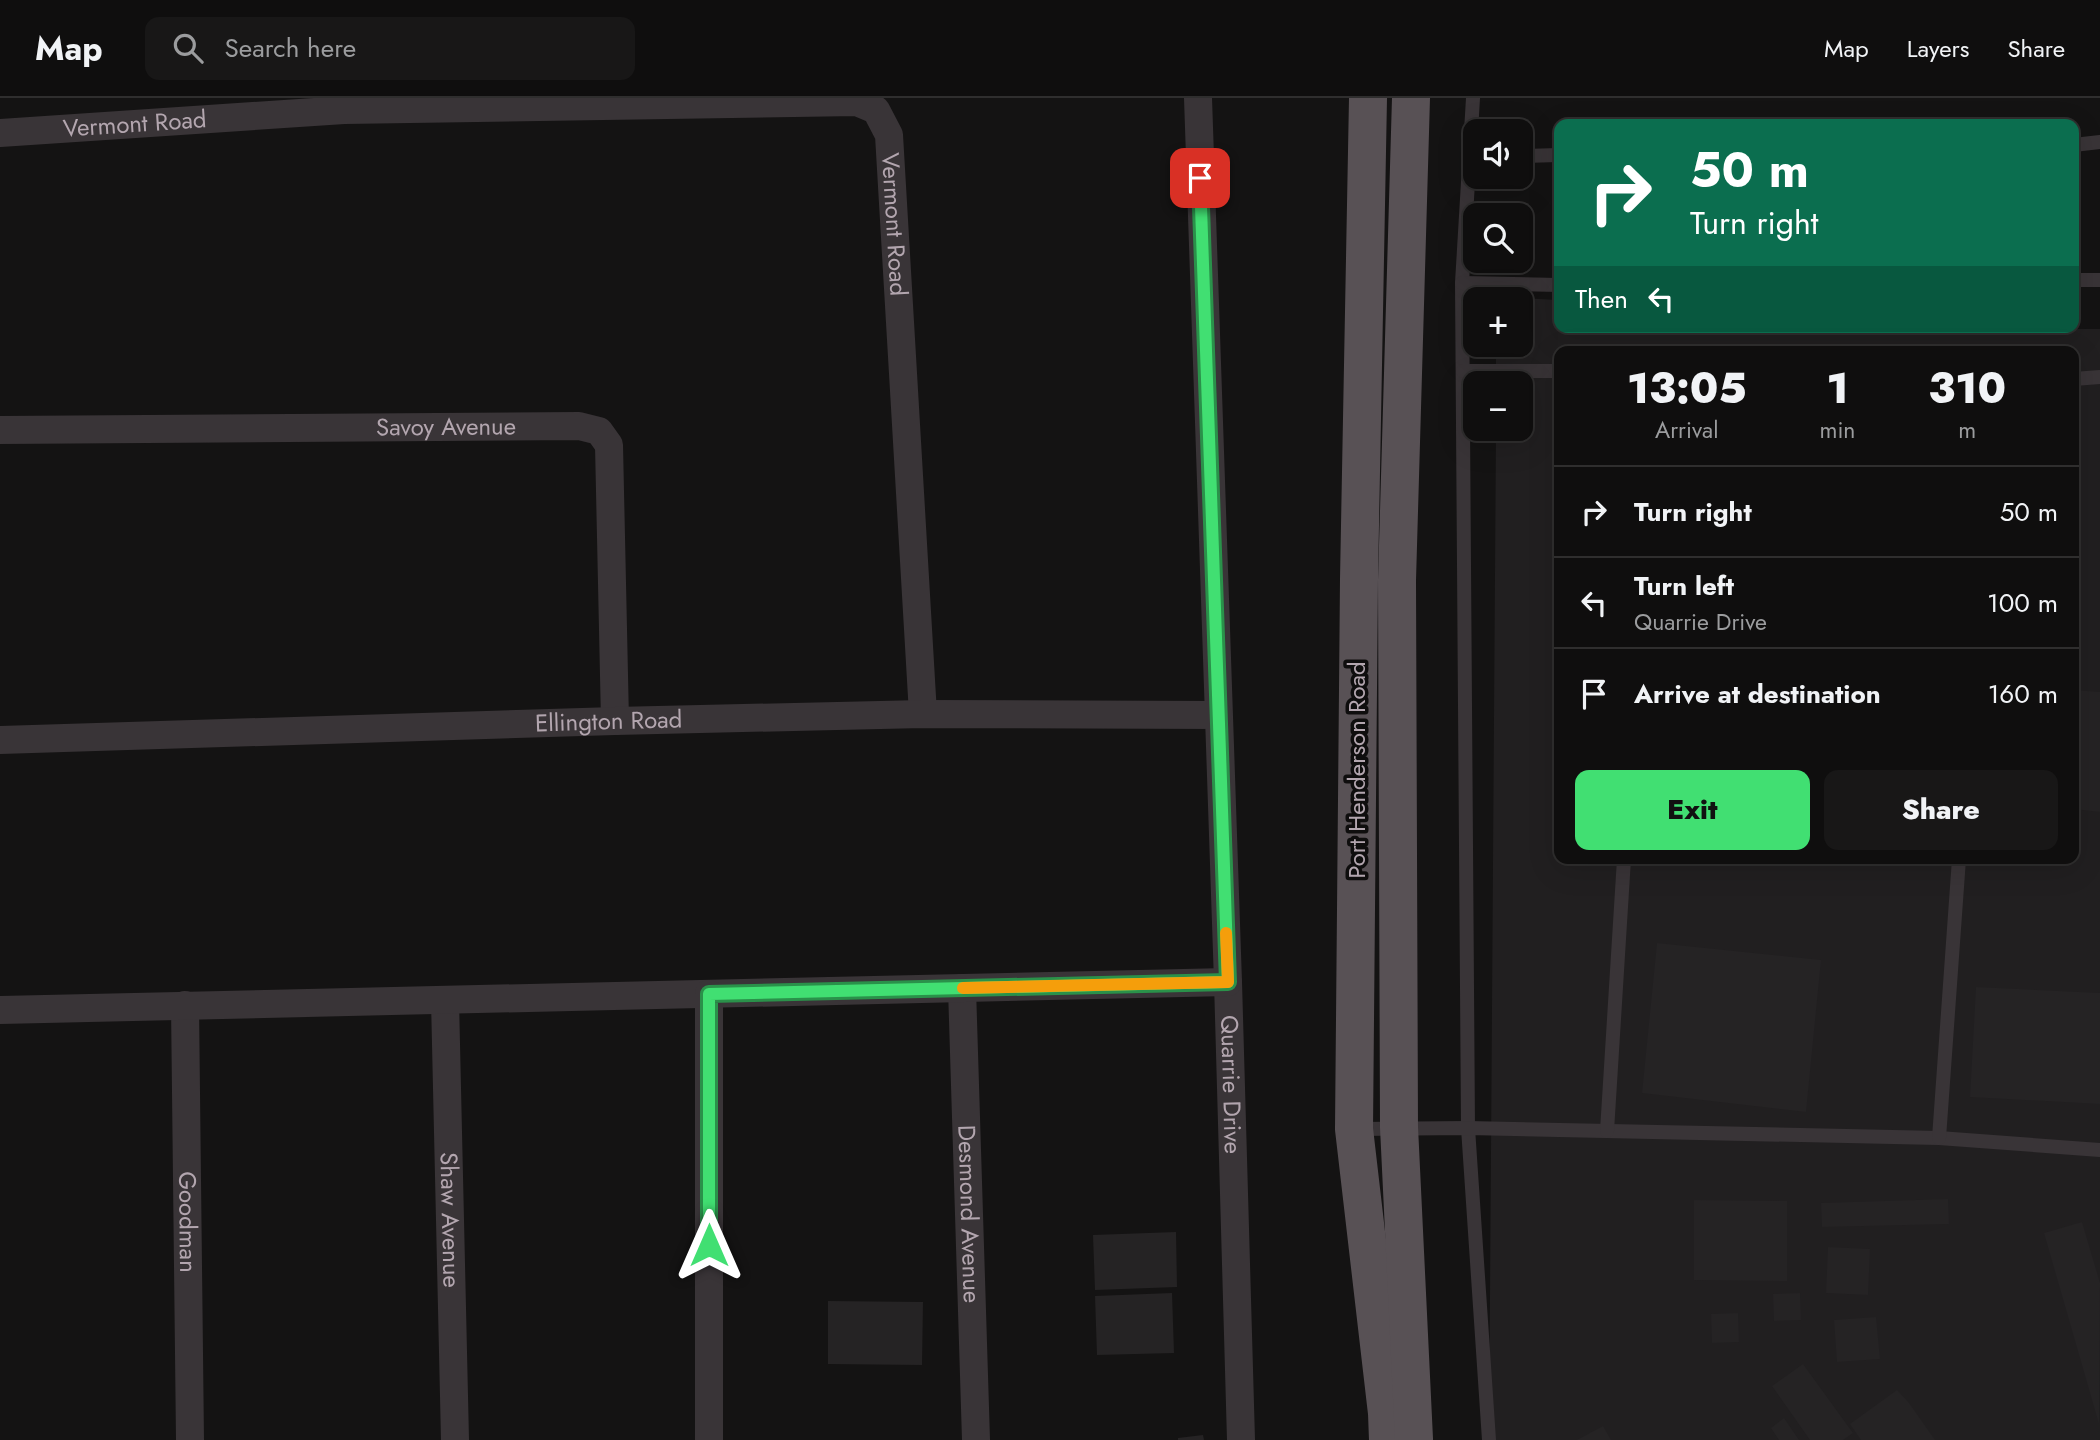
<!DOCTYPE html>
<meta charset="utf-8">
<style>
body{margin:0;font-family:Jost,sans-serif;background:#181717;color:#f1f3f6;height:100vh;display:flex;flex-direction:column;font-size:26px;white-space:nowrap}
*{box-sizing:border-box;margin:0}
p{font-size:23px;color:#9b9c9e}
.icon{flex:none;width:38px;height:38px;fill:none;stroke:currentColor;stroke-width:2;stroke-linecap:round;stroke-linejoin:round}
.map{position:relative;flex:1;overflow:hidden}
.panel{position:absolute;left:1554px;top:248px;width:525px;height:518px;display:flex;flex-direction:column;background:#0f0e0e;border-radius:14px;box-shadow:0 7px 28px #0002,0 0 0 2px #2f2e2e}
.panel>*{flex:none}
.hud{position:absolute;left:1554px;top:21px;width:525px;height:214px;border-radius:14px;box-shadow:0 7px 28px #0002,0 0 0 2px #2f2e2e;background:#0b6e4f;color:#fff;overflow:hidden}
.fabs{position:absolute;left:1463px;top:21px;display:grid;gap:14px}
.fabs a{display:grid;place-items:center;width:70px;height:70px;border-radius:14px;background:#0f0e0e;box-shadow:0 7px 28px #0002,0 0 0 2px #2f2e2e;font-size:35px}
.pin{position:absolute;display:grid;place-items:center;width:60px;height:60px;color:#fff;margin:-30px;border-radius:14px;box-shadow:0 4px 10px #0006}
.me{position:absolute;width:77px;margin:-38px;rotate:0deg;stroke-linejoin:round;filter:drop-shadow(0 0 5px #0008)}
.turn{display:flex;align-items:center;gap:24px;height:147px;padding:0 21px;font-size:32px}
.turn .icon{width:91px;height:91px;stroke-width:2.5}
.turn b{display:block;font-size:49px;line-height:60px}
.then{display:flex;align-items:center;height:66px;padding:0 21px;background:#0003;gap:14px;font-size:26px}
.eta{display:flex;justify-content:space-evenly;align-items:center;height:119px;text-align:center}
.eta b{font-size:42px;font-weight:800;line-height:49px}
.primary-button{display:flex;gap:14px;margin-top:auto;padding:14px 21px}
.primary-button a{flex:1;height:80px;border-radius:14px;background:#41df72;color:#111;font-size:28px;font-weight:800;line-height:80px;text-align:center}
.primary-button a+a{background:#181717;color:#f1f3f6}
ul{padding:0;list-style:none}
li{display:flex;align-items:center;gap:21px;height:91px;padding:0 21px;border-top:2px solid #2f2e2e}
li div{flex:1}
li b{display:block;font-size:26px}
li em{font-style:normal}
header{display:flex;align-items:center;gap:42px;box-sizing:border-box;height:98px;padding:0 35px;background:#0f0e0e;border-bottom:2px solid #2f2e2e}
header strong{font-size:33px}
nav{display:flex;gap:38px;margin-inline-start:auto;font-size:24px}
.search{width:490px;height:63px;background:#181717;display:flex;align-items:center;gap:18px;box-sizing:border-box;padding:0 24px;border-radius:14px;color:#9b9c9e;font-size:26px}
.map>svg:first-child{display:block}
.built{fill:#211f20;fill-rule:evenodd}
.building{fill:#252324}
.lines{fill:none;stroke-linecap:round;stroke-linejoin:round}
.lane{stroke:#393437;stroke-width:14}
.street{stroke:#393437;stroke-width:28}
.primary{stroke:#585155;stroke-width:38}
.route-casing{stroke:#2a914a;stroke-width:18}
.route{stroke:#41df72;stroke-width:12}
.slow{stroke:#f59e0b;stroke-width:12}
.labels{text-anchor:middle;stroke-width:7;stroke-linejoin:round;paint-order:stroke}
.street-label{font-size:24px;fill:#b3a6af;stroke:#0f0e0e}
</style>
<header>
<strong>Map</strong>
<div class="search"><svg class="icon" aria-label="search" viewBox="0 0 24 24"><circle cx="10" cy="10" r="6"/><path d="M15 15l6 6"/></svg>Search here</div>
<nav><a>Map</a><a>Layers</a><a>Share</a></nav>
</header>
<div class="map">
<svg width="2100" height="1342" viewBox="0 0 2100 1342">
<rect width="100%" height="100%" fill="#141313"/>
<!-- built -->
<path class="built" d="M1497 199 1559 202V229L2100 231V1342H1489L1496 331H1521V285H1496V247H1521V201H1497ZM1559 254H2074V761H1559Z"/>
<!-- building -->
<g class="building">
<polygon points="2074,592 2100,594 2100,714 2074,711"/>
<polygon points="1657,845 1821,862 1806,1014 1642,995"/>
<polygon points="1976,889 2100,895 2100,1006 1970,999"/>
<polygon points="1948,1101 1949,1126 1822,1129 1821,1105"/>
<polygon points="1694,1102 1787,1103 1787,1183 1694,1182"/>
<polygon points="2082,1124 2100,1185 2099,1326 2044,1135"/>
<polygon points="1176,1134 1177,1189 1095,1192 1093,1137"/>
<polygon points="1828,1149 1870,1151 1868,1197 1826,1195"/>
<polygon points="1172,1195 1174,1255 1097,1257 1095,1198"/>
<polygon points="1800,1195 1801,1222 1774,1223 1773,1196"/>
<polygon points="828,1203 923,1204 922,1267 828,1266"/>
<polygon points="1738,1215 1739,1244 1712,1245 1711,1216"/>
<polygon points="1876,1219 1880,1261 1837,1264 1834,1222"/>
<polygon points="1803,1266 1853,1335 1843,1342 1810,1342 1772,1288"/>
<polygon points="1897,1292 1909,1305 1935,1342 1861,1342 1850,1326"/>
<polygon points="1784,1320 1799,1342 1779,1342 1771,1330"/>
<polygon points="1603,1328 1611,1342 1577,1342"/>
<polygon points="1203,1337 1204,1342 1178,1342 1178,1340"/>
</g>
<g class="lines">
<!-- lane -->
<g class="lane">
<polyline points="1473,0 1462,185 1468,1030 1489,1342"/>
<polyline points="2074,47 2100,44"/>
<polyline points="1521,58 1559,57"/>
<polyline points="2074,182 2100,182"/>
<polyline points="1462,185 1559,187"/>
<polyline points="1463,273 1559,273"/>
<polyline points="2074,281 2100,279"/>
<polyline points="1357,1031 1468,1030 1939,1040 2100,1052"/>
<polyline points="1607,1033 1624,761"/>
<polyline points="1939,1040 1959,761"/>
</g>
<!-- street -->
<g class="street">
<path id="s1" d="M1198 0 1228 884 1241 1342"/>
<path id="s2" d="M0 35 344 12 857 4 876 12 889 37 923 616"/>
<path id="s3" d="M0 332 579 328 599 333 609 347 615 623"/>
<path id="s4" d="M0 642 615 623 923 616 1218 617"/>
<path id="s5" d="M962 890 976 1342"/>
<path id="s6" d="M445 902 455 1342"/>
<path id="s7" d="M185 907 190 1342"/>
<polyline points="0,912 1228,884"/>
<polyline points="709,1342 709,896"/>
</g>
<!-- primary -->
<g class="primary">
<polyline points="1368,0 1359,481 1354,1031 1387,1315 1388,1342"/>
<polyline points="1411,0 1397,482 1399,1029 1414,1341"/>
</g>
</g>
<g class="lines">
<defs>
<polyline id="route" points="709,1147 709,896 1228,884 1200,80"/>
</defs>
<!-- route casing -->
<use href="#route" class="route-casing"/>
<!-- route -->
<use href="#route" class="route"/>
<!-- slow -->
<polyline class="slow" points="963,890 1228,884 1226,835"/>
</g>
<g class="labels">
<!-- street labels -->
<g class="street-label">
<text dy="8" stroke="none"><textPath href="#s2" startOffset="135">Vermont Road</textPath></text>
<text dy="8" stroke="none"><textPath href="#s2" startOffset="996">Vermont Road</textPath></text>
<text dy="8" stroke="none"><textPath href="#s3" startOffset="446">Savoy Avenue</textPath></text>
<text dy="8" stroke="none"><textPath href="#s4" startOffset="609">Ellington Road</textPath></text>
<text transform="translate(1357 672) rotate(-90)" y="8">Port Henderson Road</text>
<text dy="8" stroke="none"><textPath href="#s1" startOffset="987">Quarrie Drive</textPath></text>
<text dy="8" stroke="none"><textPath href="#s5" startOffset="226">Desmond Avenue</textPath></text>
<text dy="8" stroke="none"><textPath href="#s6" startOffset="220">Shaw Avenue</textPath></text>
<text dy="8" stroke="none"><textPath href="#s7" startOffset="217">Goodman</textPath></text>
</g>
</g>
</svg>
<div class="fabs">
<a><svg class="icon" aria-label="sound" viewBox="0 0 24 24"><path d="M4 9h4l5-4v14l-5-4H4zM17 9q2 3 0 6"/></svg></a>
<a><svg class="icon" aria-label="search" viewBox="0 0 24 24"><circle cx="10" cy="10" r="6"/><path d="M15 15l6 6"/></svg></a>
<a>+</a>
<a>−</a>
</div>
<div class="pin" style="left:1200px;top:80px;background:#d93025"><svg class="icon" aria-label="arrive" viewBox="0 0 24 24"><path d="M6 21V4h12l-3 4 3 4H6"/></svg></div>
<svg class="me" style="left:709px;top:1147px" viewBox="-20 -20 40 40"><path d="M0-17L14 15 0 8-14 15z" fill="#41df72" stroke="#fff" stroke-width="4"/></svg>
<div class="hud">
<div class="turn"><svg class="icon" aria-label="right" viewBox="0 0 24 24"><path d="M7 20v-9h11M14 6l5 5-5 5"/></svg><div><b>50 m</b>Turn right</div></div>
<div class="then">Then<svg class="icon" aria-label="left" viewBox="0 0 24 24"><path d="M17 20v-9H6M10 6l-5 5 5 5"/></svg></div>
</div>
<section class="panel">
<div class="eta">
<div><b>13:05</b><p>Arrival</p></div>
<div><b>1</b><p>min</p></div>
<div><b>310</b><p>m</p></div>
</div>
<ul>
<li><svg class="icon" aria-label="right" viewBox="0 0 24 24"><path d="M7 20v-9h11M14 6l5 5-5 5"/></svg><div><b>Turn right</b></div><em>50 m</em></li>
<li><svg class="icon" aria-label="left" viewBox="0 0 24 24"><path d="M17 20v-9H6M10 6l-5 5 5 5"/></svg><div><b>Turn left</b><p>Quarrie Drive</p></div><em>100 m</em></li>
<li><svg class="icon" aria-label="arrive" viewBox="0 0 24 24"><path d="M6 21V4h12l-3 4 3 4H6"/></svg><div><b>Arrive at destination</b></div><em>160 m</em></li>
</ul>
<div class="primary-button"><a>Exit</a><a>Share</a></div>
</section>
</div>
